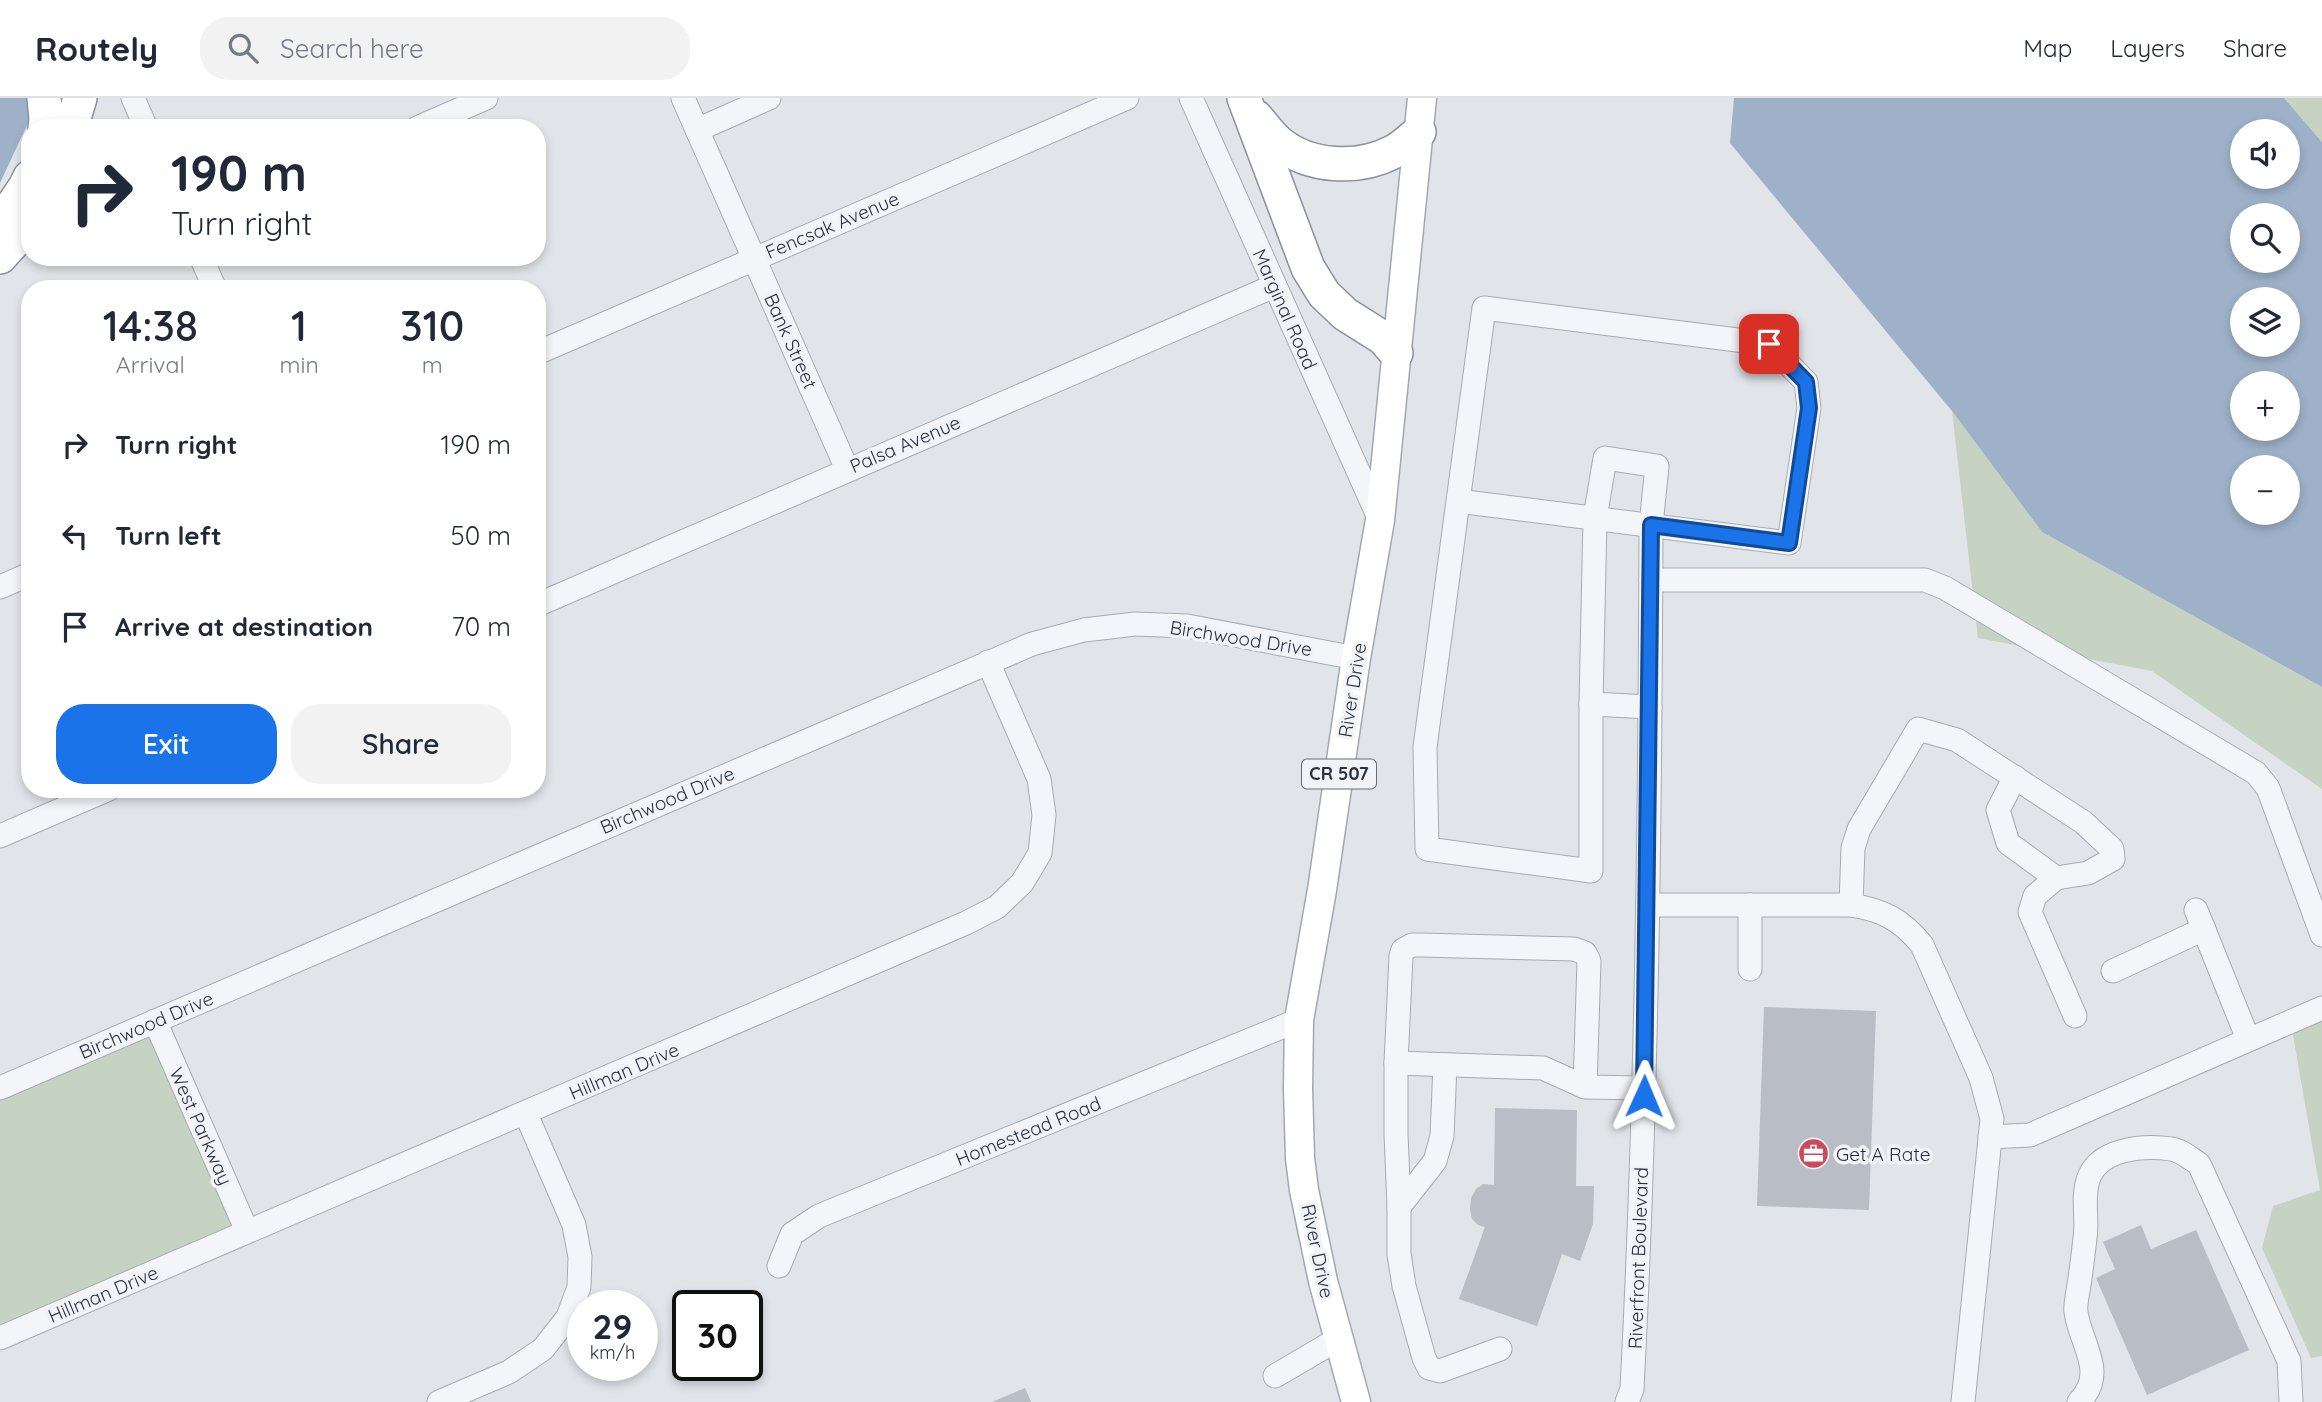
<!DOCTYPE html>
<meta charset="utf-8">
<style>
body{margin:0;font-family:Quicksand,sans-serif;background:#f2f2f3;color:#1f2937;height:100vh;display:flex;flex-direction:column;font-size:26px;white-space:nowrap}
*{box-sizing:border-box;margin:0}
p{font-size:23px;color:#747a83}
.icon{flex:none;width:38px;height:38px;fill:none;stroke:currentColor;stroke-width:2;stroke-linecap:round;stroke-linejoin:round}
.map{position:relative;flex:1;overflow:hidden}
.sheet{position:absolute;left:21px;top:182px;width:525px;height:518px;display:flex;flex-direction:column;background:#fff;border-radius:28px;box-shadow:0 4px 10px #0003}
.sheet>*{flex:none}
.hud{position:absolute;left:21px;top:21px;width:525px;height:147px;border-radius:28px;box-shadow:0 4px 10px #0003;background:#fff;color:#1f2937;overflow:hidden}
.buttons{position:absolute;left:2230px;top:21px;display:grid;gap:14px}
.buttons a{display:grid;place-items:center;width:70px;height:70px;border-radius:50%;background:#fff;box-shadow:0 4px 10px #0003;font-size:35px}
.speed{position:absolute;left:567px;top:1192px;display:flex;gap:14px;font-size:35px;font-weight:700;text-align:center}
.speed>*{display:grid;place-content:center;width:91px;height:91px;border-radius:50%;background:#fff;box-shadow:0 4px 10px #0003;line-height:1}
.speed small{font-size:18px;font-weight:400}
.speed .limit{border:4px solid #111;border-radius:10px;background:#fff;color:#111}
.pin{position:absolute;display:grid;place-items:center;width:60px;height:60px;color:#fff;margin:-30px;border-radius:14px;box-shadow:0 4px 10px #0006}
.me{position:absolute;width:77px;margin:-38px;rotate:1deg;stroke-linejoin:round;filter:drop-shadow(0 0 5px #0008)}
.turn{display:flex;align-items:center;gap:24px;height:147px;padding:0 35px;font-size:32px}
.turn .icon{width:91px;height:91px;stroke-width:2.5}
.turn b{display:block;font-size:49px;line-height:60px}
.eta{display:flex;justify-content:space-evenly;align-items:center;height:119px;text-align:center}
.eta b{font-size:42px;font-weight:600;line-height:49px}
.cta{display:flex;gap:14px;margin-top:auto;padding:14px 35px}
.cta a{flex:1;height:80px;border-radius:28px;background:#1a73e8;color:#fff;font-size:28px;font-weight:600;line-height:80px;text-align:center}
.cta a+a{background:#f2f2f3;color:#1f2937}
ul{padding:0;list-style:none}
li{display:flex;align-items:center;gap:21px;height:91px;padding:0 35px}
li div{flex:1}
li b{display:block;font-size:26px}
li em{font-style:normal}
header{display:flex;align-items:center;gap:42px;box-sizing:border-box;height:98px;padding:0 35px;background:#fff;border-bottom:2px solid #e0e1e3}
header strong{font-size:33px}
nav{display:flex;gap:38px;margin-inline-start:auto;font-size:24px}
.search{width:490px;height:63px;background:#f2f2f3;display:flex;align-items:center;gap:18px;box-sizing:border-box;padding:0 24px;border-radius:28px;color:#747a83;font-size:26px}
.map>svg:first-child{display:block}
.green{fill:#c6d3c3}
.water{fill:#9eb1c8;fill-rule:evenodd}
.building{fill:#b9bdc6}
.lines{fill:none;stroke-linecap:round;stroke-linejoin:round}
.minor-casing{stroke:#a6abb3;stroke-width:25}
.major-casing{stroke:#a1a8b5;stroke-width:31}
.highway-casing{stroke:#89919f;stroke-width:36}
.minor{stroke:#f4f5f8;stroke-width:23}
.major{stroke:#fff;stroke-width:28}
.highway{stroke:#fff;stroke-width:33}
.route-casing{stroke:#114b97;stroke-width:18}
.route{stroke:#1a73e8;stroke-width:12}
.labels{text-anchor:middle;stroke-width:7;stroke-linejoin:round;paint-order:stroke}
.shield{fill:#f1f3f7;stroke:#666c78;stroke-width:2}
.shield-label{font-size:18px;font-weight:bold;fill:#2a3241}
.street-label{font-size:19px;fill:#2a3241;stroke:#f1f3f7}
.poi-label{font-size:19px;fill:#2a3241;stroke:#f1f3f7;text-anchor:start}
</style>
<header>
<strong>Routely</strong>
<div class="search"><svg class="icon" aria-label="search" viewBox="0 0 24 24"><circle cx="10" cy="10" r="6"/><path d="M15 15l6 6"/></svg>Search here</div>
<nav><a>Map</a><a>Layers</a><a>Share</a></nav>
</header>
<div class="map">
<svg width="2322" height="1304" viewBox="0 0 2322 1304">
<rect width="100%" height="100%" fill="#e1e4e9"/>
<!-- green -->
<g class="green">
<polygon points="2284,0 2322,0 2322,44"/>
<polygon points="1952,313 2042,434 2322,589 2322,691 2152,573 1978,540"/>
<polygon points="2322,898 2322,1258 2311,1260 2262,1150 2273,1108 2320,1092 2289,914"/>
<polygon points="155,923 247,1133 0,1240 0,990"/>
</g>
<!-- water -->
<g class="water">
<polygon points="0,0 27,0 35,10 0,85"/>
<path d="M1734 0H2284L2322 44V589L2042 434 1952 313 1730 45ZM2242 33H2287V79H2242ZM2242 117H2287V163H2242ZM2242 201H2287V247H2242ZM2242 285H2287V331H2242ZM2242 369H2287V415H2242Z"/>
</g>
<!-- building -->
<g class="building">
<polygon points="1764,909 1876,913 1869,1112 1757,1108"/>
<polygon points="1495,1010 1577,1012 1576,1088 1594,1088 1593,1126 1580,1163 1562,1156 1537,1228 1459,1201 1485,1129 1478,1127 1472,1121 1470,1111 1471,1100 1476,1091 1483,1086 1494,1087"/>
<polygon points="2141,1127 2151,1151 2196,1132 2249,1252 2147,1297 2096,1180 2115,1171 2103,1144"/>
<polygon points="1025,1290 1031,1304 992,1304"/>
</g>
<g class="lines">
<defs>
<g id="minor">
<polyline points="133,0 146,30"/>
<polyline points="683,0 847,371"/>
<polyline points="1191,0 1380,422"/>
<polyline points="417,30 486,0"/>
<polyline points="697,32 769,0"/>
<polyline points="201,159 215,191"/>
<polyline points="537,255 1127,0"/>
<polyline points="1458,403 1789,445 1809,310 1806,284 1769,246 1484,210 1425,649 1427,751 1591,773 1591,606 1650,609"/>
<polyline points="1651,482 1925,482 1945,490 2256,675 2268,690 2322,837"/>
<polyline points="0,489 30,476"/>
<polyline points="537,507 1274,188"/>
<path d="M1591 606 1595 420 1605 360 1657 368 1651 427C1650 715 1647 1003 1632 1291L1627 1304"/>
<polyline points="0,738 109,691"/>
<polyline points="2056,780 2035,798 2030,814 2075,918"/>
<path d="M1648 807H1851C1883 812 1902 822 1922 847L1981 980 1992 1021 1963 1304"/>
<polyline points="1750,807 1750,871"/>
<polyline points="1851,807 1853,750 1859,731 1918,631 1957,642 2083,724 2112,751 2113,761 2088,775 2056,780 2008,745 1998,712 2015,679"/>
<polyline points="2196,812 2248,941"/>
<polyline points="2113,873 2204,831"/>
<polyline points="155,923 247,1133"/>
<polyline points="1396,965 1396,1036 1399,1109 1435,1063 1442,1038 1445,967"/>
<polyline points="1585,989 1589,863 1585,855 1574,851 1421,847 1412,847 1403,852 1401,858 1396,965 1543,970 1585,989 1645,990"/>
<polyline points="0,990 1032,546 1084,532 1135,526 1187,528 1356,560"/>
<polyline points="1990,1039 2030,1037 2322,910"/>
<polyline points="1399,1109 1399,1156 1404,1188 1424,1260 1429,1270 1440,1273 1500,1251"/>
<polyline points="779,1168 792,1136 819,1118 1299,922"/>
<path d="M0 1240C321 1101 644 965 966 825L997 809 1022 785 1040 755 1044 717 1039 681 988 564"/>
<polyline points="1275,1278 1338,1241"/>
<polyline points="439,1304 509,1274 543,1251 568,1219 579,1189 580,1159 574,1127 526,1016"/>
<path d="M2079 1304C2108 1274 2080 1246 2076 1214 2075 1208 2077 1199 2078 1193 2081 1175 2083 1158 2085 1140 2088 1121 2082 1100 2088 1082 2098 1050 2144 1047 2171 1051 2181 1052 2191 1061 2199 1066L2289 1263 2291 1304"/>
</g>
<polyline id="major" points="1356,1304 1323,1183 1304,1092 1300,1060 1298,990 1299,922 1322,792 1356,560 1380,422 1422,0"/>
<g id="highway">
<polyline points="44,0 46,20 45,30"/>
<polyline points="1244,0 1308,170 1324,196 1345,216 1383,240 1396,255"/>
<path d="M1256 19C1263 27 1270 37 1278 44 1309 70 1358 72 1393 54 1403 49 1411 41 1419 34"/>
<polyline points="71,30 80,0"/>
<polyline points="0,126 25,89 30,79"/>
<polyline points="0,159 22,135 30,124"/>
</g>
</defs>
<!-- minor casing -->
<use href="#minor" class="minor-casing"/>
<!-- major casing -->
<use href="#major" class="major-casing"/>
<!-- highway casing -->
<use href="#highway" class="highway-casing"/>
<!-- minor -->
<use href="#minor" class="minor"/>
<!-- major -->
<use href="#major" class="major"/>
<!-- highway -->
<use href="#highway" class="highway"/>
</g>
<g class="lines">
<defs>
<polyline id="route" points="1644,998 1651,427 1789,445 1809,310 1806,284 1769,246"/>
</defs>
<!-- route casing -->
<use href="#route" class="route-casing"/>
<!-- route -->
<use href="#route" class="route"/>
</g>
<!-- icons -->
<defs>
<symbol id="office-disc" viewBox="-11 -11 22 22"><circle r="9.5" fill="#ca4b5a" stroke="#f1f3f7"/><path d="M-6-3h4V-5.5h4V-3h4V5H-6ZM-1-4.5V-3h2v-1.5ZM-6 0V1H6V0Z" fill="#fff"/></symbol>
</defs>
<g fill-rule="evenodd">
<use href="#office-disc" x="1796" y="1038" width="35" height="35"/>
</g>
<g class="labels">
<!-- shield labels -->
<rect class="shield" x="1302" y="661.5" width="74" height="29" rx="5"/>
<g class="shield-label">
<text x="1339" y="682">CR 507</text>
</g>
<!-- street labels -->
<g class="street-label">
<text transform="translate(832 127) rotate(-23)" y="7">Fencsak Avenue</text>
<text transform="translate(1285 211) rotate(66)" y="7">Marginal Road</text>
<text transform="translate(791 243) rotate(66)" y="7">Bank Street</text>
<text transform="translate(905 346) rotate(-23)" y="7">Palsa Avenue</text>
<text transform="translate(1241 540) rotate(9)" y="7">Birchwood Drive</text>
<text transform="translate(1352 592) rotate(-81)" y="7">River Drive</text>
<text transform="translate(667 702) rotate(-23)" y="7">Birchwood Drive</text>
<text transform="translate(146 927) rotate(-23)" y="7">Birchwood Drive</text>
<text transform="translate(624 973) rotate(-23)" y="7">Hillman Drive</text>
<text transform="translate(201 1028) rotate(66)" y="7">West Parkway</text>
<text transform="translate(1028 1033) rotate(-22)" y="7">Homestead Road</text>
<text transform="translate(1318 1153) rotate(78)" y="7">River Drive</text>
<text transform="translate(1638 1160) rotate(-88)" y="7">Riverfront Boulevard</text>
<text transform="translate(103 1196) rotate(-23)" y="7">Hillman Drive</text>
</g>
<!-- poi labels -->
<g class="poi-label">
<text x="1836" y="1063">Get A Rate</text>
</g>
</g>
</svg>
<div class="buttons">
<a><svg class="icon" aria-label="sound" viewBox="0 0 24 24"><path d="M4 9h4l5-4v14l-5-4H4zM17 9q2 3 0 6"/></svg></a>
<a><svg class="icon" aria-label="search" viewBox="0 0 24 24"><circle cx="10" cy="10" r="6"/><path d="M15 15l6 6"/></svg></a>
<a><svg class="icon" aria-label="layers" viewBox="0 0 24 24"><path d="M12 4l9 5-9 5-9-5zM3 14l9 5 9-5"/></svg></a>
<a>+</a>
<a>−</a>
</div>
<div class="speed"><div>29<small>km/h</small></div><div class="limit">30</div></div>
<div class="pin" style="left:1769px;top:246px;background:#d93025"><svg class="icon" aria-label="arrive" viewBox="0 0 24 24"><path d="M6 21V4h12l-3 4 3 4H6"/></svg></div>
<svg class="me" style="left:1644px;top:998px" viewBox="-20 -20 40 40"><path d="M0-17L14 15 0 8-14 15z" fill="#1a73e8" stroke="#fff" stroke-width="4"/></svg>
<div class="hud">
<div class="turn"><svg class="icon" aria-label="right" viewBox="0 0 24 24"><path d="M7 20v-9h11M14 6l5 5-5 5"/></svg><div><b>190 m</b>Turn right</div></div>
</div>
<section class="sheet">
<div class="eta">
<div><b>14:38</b><p>Arrival</p></div>
<div><b>1</b><p>min</p></div>
<div><b>310</b><p>m</p></div>
</div>
<ul>
<li><svg class="icon" aria-label="right" viewBox="0 0 24 24"><path d="M7 20v-9h11M14 6l5 5-5 5"/></svg><div><b>Turn right</b></div><em>190 m</em></li>
<li><svg class="icon" aria-label="left" viewBox="0 0 24 24"><path d="M17 20v-9H6M10 6l-5 5 5 5"/></svg><div><b>Turn left</b></div><em>50 m</em></li>
<li><svg class="icon" aria-label="arrive" viewBox="0 0 24 24"><path d="M6 21V4h12l-3 4 3 4H6"/></svg><div><b>Arrive at destination</b></div><em>70 m</em></li>
</ul>
<div class="cta"><a>Exit</a><a>Share</a></div>
</section>
</div>
